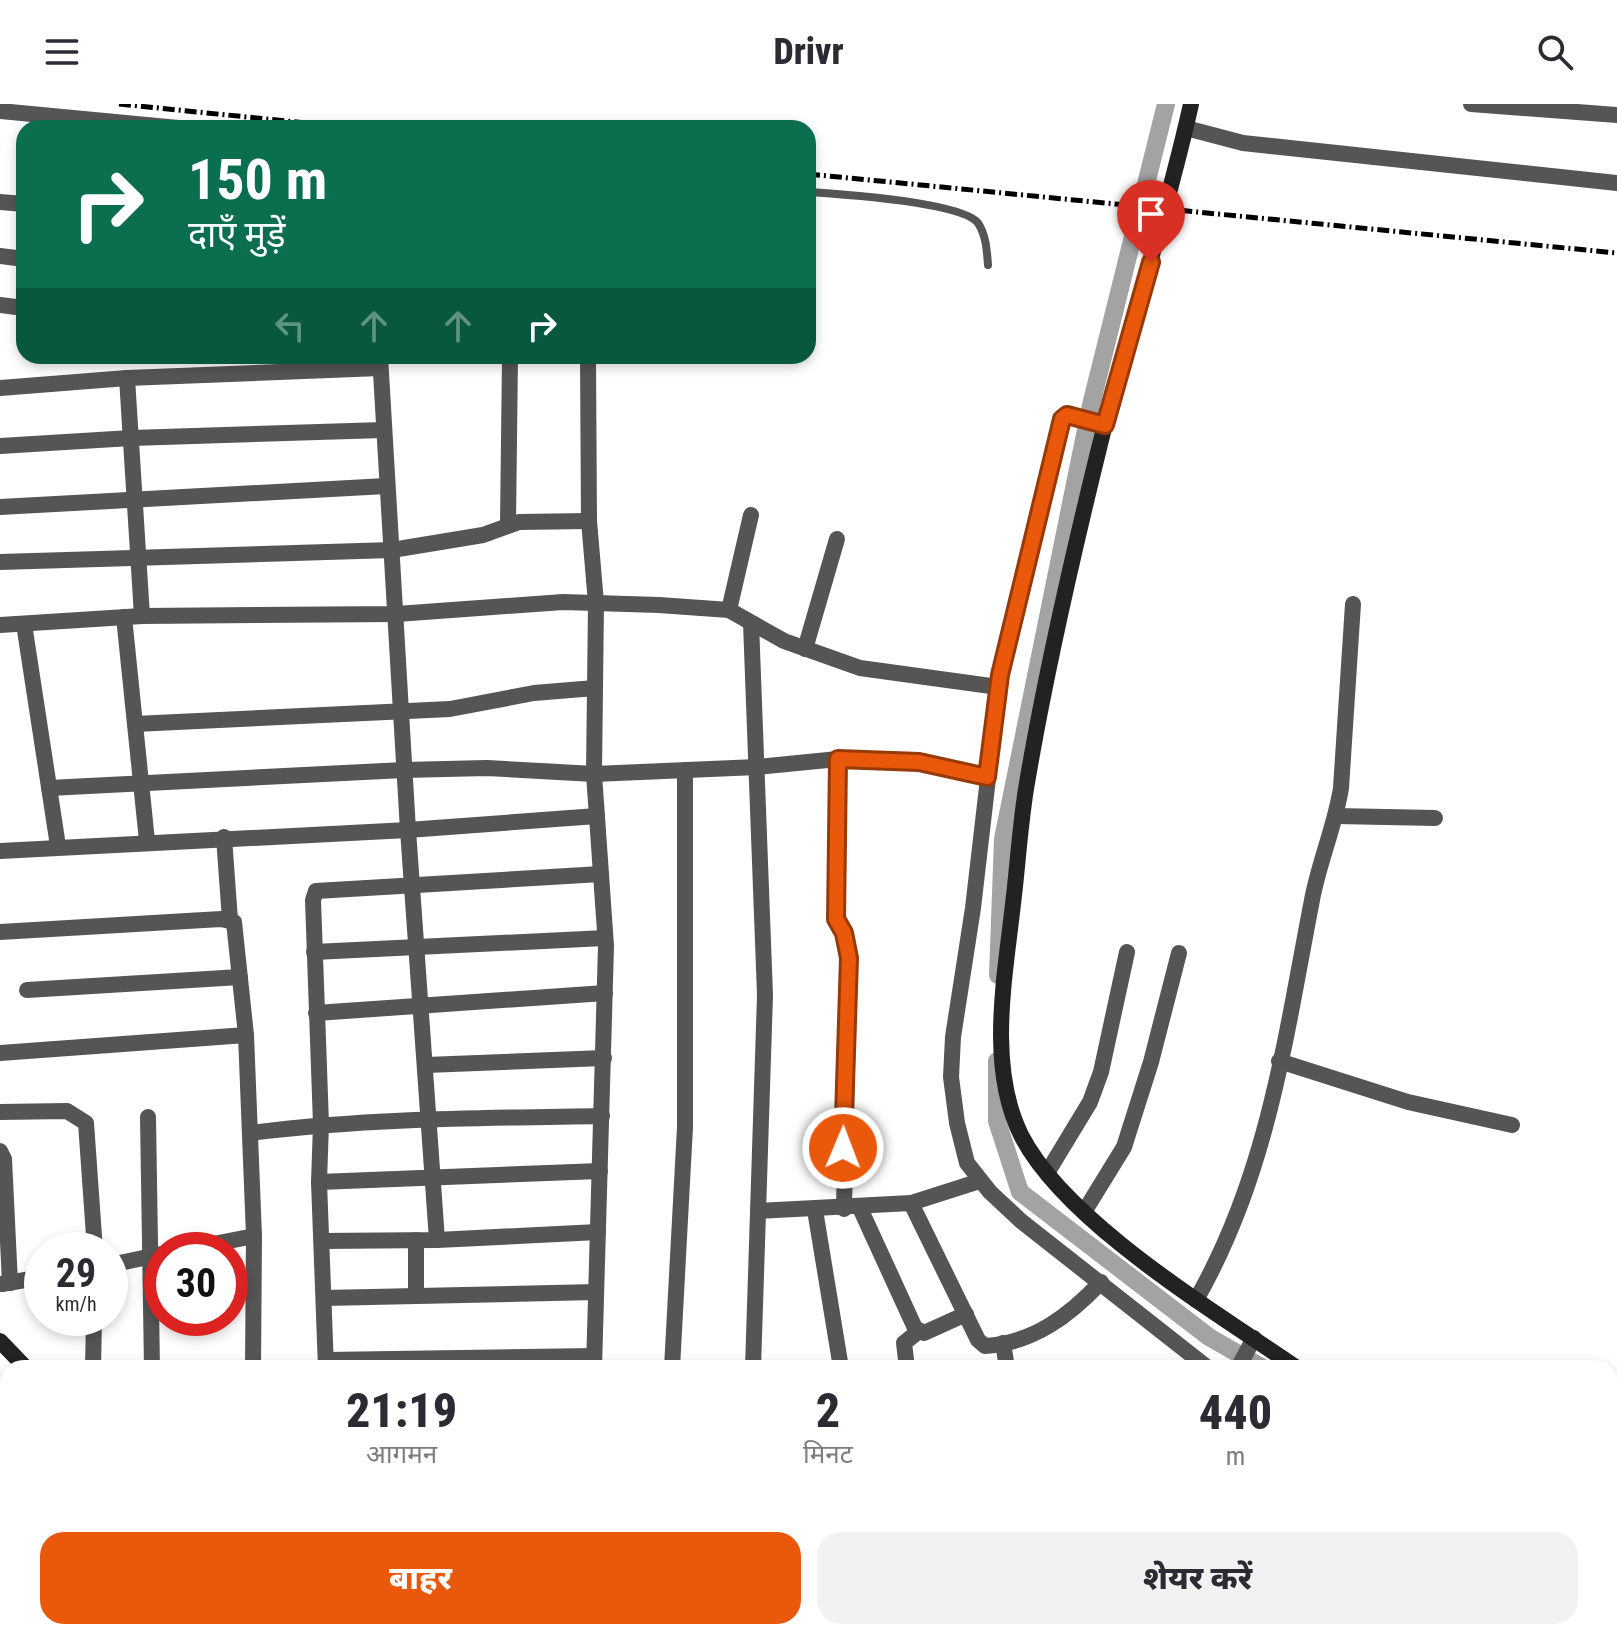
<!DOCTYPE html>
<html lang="hi">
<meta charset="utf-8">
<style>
body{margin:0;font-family:"Roboto Condensed","Noto Sans Devanagari",sans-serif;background:#f2f2f3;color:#2b2b33;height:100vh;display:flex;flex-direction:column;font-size:30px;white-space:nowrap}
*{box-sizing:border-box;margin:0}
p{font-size:26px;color:#7c7c81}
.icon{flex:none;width:44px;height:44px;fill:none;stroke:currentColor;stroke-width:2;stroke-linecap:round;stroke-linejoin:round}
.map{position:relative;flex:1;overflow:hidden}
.details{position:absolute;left:0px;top:1256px;width:1618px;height:280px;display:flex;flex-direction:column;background:#fff;border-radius:24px 24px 0 0;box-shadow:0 4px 12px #0003}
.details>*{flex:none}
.hud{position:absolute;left:16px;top:16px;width:800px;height:244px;border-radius:24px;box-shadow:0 4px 12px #0003;background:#0b6e4f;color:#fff;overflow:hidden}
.speed{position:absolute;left:24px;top:1128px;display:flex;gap:16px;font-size:40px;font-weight:700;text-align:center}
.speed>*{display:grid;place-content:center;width:104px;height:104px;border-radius:50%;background:#fff;box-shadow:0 4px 12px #0003;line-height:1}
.speed small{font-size:20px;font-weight:400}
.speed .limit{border:12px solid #d22;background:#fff;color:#111}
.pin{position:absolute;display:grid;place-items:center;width:68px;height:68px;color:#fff;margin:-82px -34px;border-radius:50% 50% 50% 0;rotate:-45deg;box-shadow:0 0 8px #0007}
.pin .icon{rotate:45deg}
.me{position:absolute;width:88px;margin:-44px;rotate:1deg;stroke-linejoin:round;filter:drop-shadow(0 0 6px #0008)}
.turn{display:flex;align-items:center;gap:28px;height:168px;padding:0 40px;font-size:36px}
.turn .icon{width:104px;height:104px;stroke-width:2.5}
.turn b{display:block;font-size:56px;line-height:68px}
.lanes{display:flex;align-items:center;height:76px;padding:0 40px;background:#0003;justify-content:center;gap:40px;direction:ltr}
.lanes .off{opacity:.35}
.eta{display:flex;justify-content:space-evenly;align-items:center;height:136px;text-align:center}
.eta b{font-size:48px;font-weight:800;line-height:56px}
.button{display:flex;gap:16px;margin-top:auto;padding:16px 40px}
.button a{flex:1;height:92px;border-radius:24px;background:#ea580c;color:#fff;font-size:32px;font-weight:800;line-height:92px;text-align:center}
.button a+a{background:#f2f2f3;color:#2b2b33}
header{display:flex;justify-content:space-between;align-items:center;height:104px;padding:0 40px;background:#fff;font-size:36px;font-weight:800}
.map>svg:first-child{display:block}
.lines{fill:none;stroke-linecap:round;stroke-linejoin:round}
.canal{stroke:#a3a3a3;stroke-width:18}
.lane{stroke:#555;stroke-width:8}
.street{stroke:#555;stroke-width:16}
.secondary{stroke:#222;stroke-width:16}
.rail{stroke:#000;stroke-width:5;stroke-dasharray:12 4 2 4;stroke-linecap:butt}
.route-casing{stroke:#983908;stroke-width:20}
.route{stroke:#ea580c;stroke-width:14}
</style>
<header><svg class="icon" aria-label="menu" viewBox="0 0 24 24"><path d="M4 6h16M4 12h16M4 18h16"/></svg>Drivr<svg class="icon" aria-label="search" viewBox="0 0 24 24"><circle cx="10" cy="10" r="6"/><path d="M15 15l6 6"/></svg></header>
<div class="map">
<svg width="1617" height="1536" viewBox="0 0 1617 1536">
<rect width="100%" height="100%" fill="#fff"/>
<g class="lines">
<!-- canal -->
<g class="canal">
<polyline points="998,871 1003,735 1091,301 1166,0"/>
<polyline points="997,957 997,1017 1020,1088 1209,1233 1263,1264"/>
<polyline points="1610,1366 1617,1365"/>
</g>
<!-- lane -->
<path class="lane" d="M808 88C838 90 961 98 978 119 986 131 987 147 988 161"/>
<!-- street -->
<g class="street">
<polyline points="1471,0 1617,11"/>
<polyline points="0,7 178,24"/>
<polyline points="1186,24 1243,39 1617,79"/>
<polyline points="0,98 24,100"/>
<polyline points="0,152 24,155"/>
<polyline points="0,201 24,204"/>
<polyline points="380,252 408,726 437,1136"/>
<polyline points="588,252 589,417 596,499 594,670 606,842 594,1264"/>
<polyline points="127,274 142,512"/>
<polyline points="0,284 127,274 380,264"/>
<polyline points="1105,321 1067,311 1062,315 1000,571 973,804 953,933 951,973 957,1019 967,1059 990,1088 1021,1117 1208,1264"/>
<polyline points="0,342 131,334 383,326"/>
<polyline points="0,403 386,382"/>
<polyline points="508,420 510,252"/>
<polyline points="0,458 392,446 483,431 519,418 589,417"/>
<polyline points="729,506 751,411"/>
<polyline points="124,513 147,737"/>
<polyline points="751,519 765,891 753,1264"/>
<polyline points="24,520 58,742"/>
<polyline points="0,521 142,512 397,510 563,498 659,501 729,506 784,537 860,564 998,583"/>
<polyline points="805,545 837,435"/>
<polyline points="135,620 450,605 534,589 595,584"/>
<polyline points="838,655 836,815 844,829 849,854 844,1105"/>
<polyline points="49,684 404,666 487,664 594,670 757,663 838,655 919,658 987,673"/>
<polyline points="1336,712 1435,714"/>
<polyline points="224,733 230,816"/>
<polyline points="0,747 408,726 597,712"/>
<polyline points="0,828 221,815 234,818 246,931 254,1132 253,1264"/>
<polyline points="314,848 605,834"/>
<polyline points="27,886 240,873"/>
<polyline points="316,909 605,889"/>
<polyline points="0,949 246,931"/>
<polyline points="1279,957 1408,998 1512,1021"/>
<polyline points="426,961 604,954"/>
<polyline points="0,1008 67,1007 86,1019 95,1146"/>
<polyline points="148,1013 152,1264"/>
<path d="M250 1029C367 1014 484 1014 602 1012"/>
<polyline points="0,1047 4,1055 10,1179"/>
<polyline points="1047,1069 1090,998 1101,968 1127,848"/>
<polyline points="319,1078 321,1020 313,796 316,787 601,770"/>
<path d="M911 1099 978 1236 985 1242C1034 1239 1070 1211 1101 1178"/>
<polyline points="860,1104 915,1224 924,1229 966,1210"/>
<polyline points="815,1106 841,1264"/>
<polyline points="758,1107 911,1099 980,1077"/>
<polyline points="1084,1108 1124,1043 1151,958 1179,849"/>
<polyline points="322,1137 437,1136 598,1128"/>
<polyline points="183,1146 254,1132"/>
<polyline points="110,1161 162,1150"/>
<polyline points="2,1180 42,1173"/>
<polyline points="416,1192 416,1136"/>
<polyline points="324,1194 596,1188"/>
<path d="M1196 1196C1268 1070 1285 935 1312 796 1319 758 1335 722 1341 684L1353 500"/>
<polyline points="1003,1239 1007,1264"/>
<polyline points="326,1256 594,1252"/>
<polyline points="93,1264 94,1214"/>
<polyline points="326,1264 319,1078 600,1067"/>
<polyline points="672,1264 685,1023 685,666"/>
<polyline points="907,1264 904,1239 919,1227"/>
<polyline points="1238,1264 1254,1234"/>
<polyline points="1610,1382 1617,1381"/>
<polyline points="0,1429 8,1430"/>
<polyline points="0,1471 2,1536"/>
<polyline points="641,1528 643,1536"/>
<polyline points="691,1528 694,1536"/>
<polyline points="760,1528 762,1536"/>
<polyline points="872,1528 874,1536"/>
<polyline points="938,1528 941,1536"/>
<polyline points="1004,1528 1006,1536"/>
<polyline points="414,1536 629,1528"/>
<polyline points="1113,1536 1115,1528"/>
<polyline points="1193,1536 1194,1528"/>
<polyline points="1313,1536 1314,1528"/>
<polyline points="1416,1536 1417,1528"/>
<polyline points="1473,1536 1474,1528"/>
<polyline points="1570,1536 1571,1528"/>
</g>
<!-- secondary -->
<g class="secondary">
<path d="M1191 0C1167 109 1132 215 1104 324 1075 441 1047 560 1027 679 1020 719 1018 760 1013 800 1005 873 987 962 1021 1031 1065 1118 1217 1209 1297 1264"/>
<polyline points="0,1237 26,1264"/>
<polyline points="1610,1346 1617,1345"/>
<polyline points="261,1528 268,1536"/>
</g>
<!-- rail -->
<g class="rail">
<polyline points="119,0 355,24"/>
<polyline points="808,70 1617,149"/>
</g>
</g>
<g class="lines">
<defs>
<polyline id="route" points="843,1044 849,854 844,829 836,815 838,655 919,658 987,673 1000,571 1062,315 1067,311 1105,321 1151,158"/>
</defs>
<!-- route casing -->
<use href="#route" class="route-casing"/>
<!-- route -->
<use href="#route" class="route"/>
</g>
</svg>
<div class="speed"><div>29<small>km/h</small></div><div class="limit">30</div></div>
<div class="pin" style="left:1151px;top:158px;background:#d93025"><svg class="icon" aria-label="arrive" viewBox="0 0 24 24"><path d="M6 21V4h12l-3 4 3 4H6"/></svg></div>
<svg class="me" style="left:843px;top:1044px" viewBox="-20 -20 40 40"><circle r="17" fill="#ea580c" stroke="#fff" stroke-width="3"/><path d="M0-11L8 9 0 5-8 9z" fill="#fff"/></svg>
<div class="hud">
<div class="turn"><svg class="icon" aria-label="right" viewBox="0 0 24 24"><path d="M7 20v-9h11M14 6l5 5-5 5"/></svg><div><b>150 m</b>दाएँ मुड़ें</div></div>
<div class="lanes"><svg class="icon off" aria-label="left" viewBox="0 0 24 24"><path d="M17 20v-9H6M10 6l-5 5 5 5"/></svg><svg class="icon off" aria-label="ahead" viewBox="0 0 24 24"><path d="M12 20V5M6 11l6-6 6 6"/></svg><svg class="icon off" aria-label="ahead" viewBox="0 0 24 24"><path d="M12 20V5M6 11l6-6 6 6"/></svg><svg class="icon" aria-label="right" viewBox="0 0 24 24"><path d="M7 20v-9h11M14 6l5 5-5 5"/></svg></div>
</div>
<section class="details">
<div class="eta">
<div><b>21:19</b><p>आगमन</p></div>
<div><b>2</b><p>मिनट</p></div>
<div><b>440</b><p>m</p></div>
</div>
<div class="button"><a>बाहर</a><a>शेयर करें</a></div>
</section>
</div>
